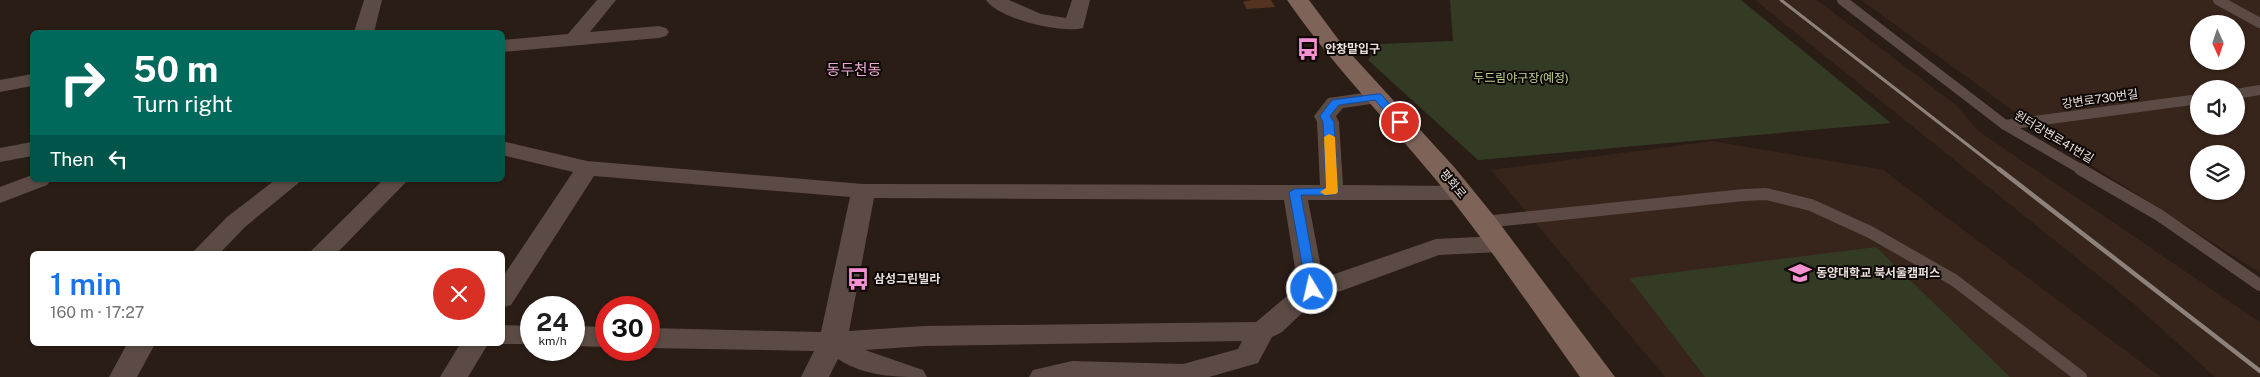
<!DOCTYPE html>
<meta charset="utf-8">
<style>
body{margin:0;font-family:"Public Sans","Noto Sans KR",sans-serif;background:#f2f2f2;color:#202124;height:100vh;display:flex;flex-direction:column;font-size:19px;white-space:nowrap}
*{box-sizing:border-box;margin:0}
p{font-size:16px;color:#757577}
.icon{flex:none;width:28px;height:28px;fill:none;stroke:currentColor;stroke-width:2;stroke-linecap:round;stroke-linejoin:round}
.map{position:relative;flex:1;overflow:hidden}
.drawer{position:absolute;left:30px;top:251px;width:475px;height:95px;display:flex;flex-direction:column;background:#fff;border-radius:8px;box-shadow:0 1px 4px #0004}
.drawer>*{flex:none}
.banner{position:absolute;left:30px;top:30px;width:475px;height:152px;border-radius:8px;box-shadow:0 1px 4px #0004;background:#00695c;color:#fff;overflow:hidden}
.needle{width:32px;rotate:177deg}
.controls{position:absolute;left:2190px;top:15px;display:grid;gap:10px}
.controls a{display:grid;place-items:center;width:55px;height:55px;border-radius:50%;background:#fff;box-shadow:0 1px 4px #0004;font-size:25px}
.speed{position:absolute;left:520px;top:296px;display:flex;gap:10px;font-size:25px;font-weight:700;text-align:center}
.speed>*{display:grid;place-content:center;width:65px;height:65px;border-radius:50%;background:#fff;box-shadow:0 1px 4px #0004;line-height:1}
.speed small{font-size:12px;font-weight:400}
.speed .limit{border:8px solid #d22;background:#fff;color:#111}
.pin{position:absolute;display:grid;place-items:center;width:42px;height:42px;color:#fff;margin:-21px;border:2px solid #fff;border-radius:50%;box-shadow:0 1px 5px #0007}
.me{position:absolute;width:55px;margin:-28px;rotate:351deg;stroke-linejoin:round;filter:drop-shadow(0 0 4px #0008)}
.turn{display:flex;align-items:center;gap:18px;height:105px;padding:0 20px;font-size:22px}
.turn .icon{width:65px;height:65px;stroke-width:2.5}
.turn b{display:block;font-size:35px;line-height:42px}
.then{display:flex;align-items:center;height:48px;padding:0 20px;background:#0003;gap:10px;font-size:19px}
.round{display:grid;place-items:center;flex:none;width:52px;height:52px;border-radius:26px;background:#f2f2f2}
.overview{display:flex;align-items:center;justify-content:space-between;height:85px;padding:0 20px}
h1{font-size:30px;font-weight:600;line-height:38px;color:#1a73e8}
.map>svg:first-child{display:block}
.built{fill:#37241a;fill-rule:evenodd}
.green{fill:#343b25}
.building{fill:#553321}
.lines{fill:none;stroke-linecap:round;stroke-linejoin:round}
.lane-far1{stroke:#5c4b45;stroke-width:10}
.lane{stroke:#5c4b45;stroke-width:12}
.street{fill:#5c4b45;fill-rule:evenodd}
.secondary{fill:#7e6359;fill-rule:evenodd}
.rail-far1{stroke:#8c817b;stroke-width:3}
.rail{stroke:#8c817b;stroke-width:4.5}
.route{fill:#1a73e8;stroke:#114b97}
.slow{fill:#f59e0b}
.labels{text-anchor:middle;stroke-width:4;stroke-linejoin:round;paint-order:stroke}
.poi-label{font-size:12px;font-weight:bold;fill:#e9e0db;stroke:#0e0806;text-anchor:start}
.park-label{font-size:12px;fill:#c1d494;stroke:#0e0806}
.street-label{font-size:12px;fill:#e9e0db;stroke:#0e0806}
.quarter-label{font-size:15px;fill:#eea8d5;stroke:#0e0806}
</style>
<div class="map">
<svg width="2260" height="377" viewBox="0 0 2260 377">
<rect width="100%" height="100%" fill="#2a1d16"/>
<!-- built -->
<g class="built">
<polygon points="1755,0 1817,0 1956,105 1977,130 2260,322 2260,377 2215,377 2134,304"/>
<path d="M1861 0H2260V273L2060 145ZM2199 24H2236V61H2199ZM2199 89H2236V126H2199ZM2199 154H2236V191H2199Z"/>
<polygon points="1713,141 1883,170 2161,377 1665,377 1491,170"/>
</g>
<!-- green -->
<g class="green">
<polygon points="1450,0 1741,0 1891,123 1478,160 1368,60 1380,44 1453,41"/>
<polygon points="1876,247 2010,377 1705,377 1629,278"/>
</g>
<!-- building -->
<polygon class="building" points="1271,0 1275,7 1247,9 1243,2 1251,0"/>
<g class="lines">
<!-- lane-far1 -->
<g class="lane-far1">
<polyline points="1842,0 2005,125 2082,170"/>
<polyline points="2218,0 2260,23"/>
<polyline points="2236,94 2260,90"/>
<polyline points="2005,125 2199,99"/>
</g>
<!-- lane -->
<g class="lane">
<polyline points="2080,169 2159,215 2260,285"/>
<polyline points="1484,222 1744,195 1766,194 1811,205 1870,232 1954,280 2081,377"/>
</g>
<!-- street -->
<g class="street">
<polygon points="364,0 382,0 374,32 354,32"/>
<polygon points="597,0 616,0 590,32 659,26 666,28 669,32 666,36 659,38 502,52 502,40 568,34"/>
<path d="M986 0H1009L1041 14 1066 18 1072 0H1090L1083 28C1061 34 999 19 986 0Z"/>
<polygon points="32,74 32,86 0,92 0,80"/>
<path d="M1377 91 1385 92 1388 97 1385 102 1343 108 1336 116 1339 122 1343 185 1460 186 1468 188 1472 193 1468 198 1460 200H1308L1323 278 1436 239 1500 236 1509 238 1513 244 1509 250 1500 252 1439 255 1341 291 1320 296 1282 332 1272 337 1258 363 1209 377H1029L1033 370 1072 361 1183 364 1238 349 1242 341 924 346 865 350 923 370 927 377C895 377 866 377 838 359L829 377H801L814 351 649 348V328L821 332 850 197 594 176 511 305 502 308V278L573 172 502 155V141L587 161 863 184 1320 185 1317 122 1314 116 1328 98ZM874 198 1284 200 1298 287 1256 322 924 326 849 331Z"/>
<polygon points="32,142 32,156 0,162 0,148"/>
<polygon points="32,175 32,180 51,180 47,185 0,203 0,187"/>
<polygon points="275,180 302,180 245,227 219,254 191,254 227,217"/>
<polygon points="383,180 408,180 336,254 308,254"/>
<polygon points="502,325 531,326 531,344 499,344 502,344"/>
<polygon points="574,326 606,327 606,347 574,346"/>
<polygon points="127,344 155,344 137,377 109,377"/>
<polygon points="460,344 488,344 468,377 440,377"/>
</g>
<!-- secondary -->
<path class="secondary" d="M1287 0H1309L1341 43 1455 168 1494 216 1615 377H1580C1533 311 1488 244 1437 181 1387 120 1332 65 1287 0Z"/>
<!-- rail-far1 -->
<polyline class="rail-far1" points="1781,0 2000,170"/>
<!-- rail -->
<polyline class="rail" points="1999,169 2260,371"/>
</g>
<!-- route -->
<polygon class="route" points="1377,94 1381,94 1403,120 1403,125 1396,125 1375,100 1339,105 1330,116 1334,122 1338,192 1332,195 1301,195 1318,289 1312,293 1307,292 1289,192 1295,189 1326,188 1323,122 1320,116 1332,100"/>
<!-- slow -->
<polygon class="slow" points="1329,134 1335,137 1338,192 1336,194 1325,195 1320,192 1326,188 1324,137"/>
<!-- icons -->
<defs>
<symbol id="bus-bare" viewBox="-9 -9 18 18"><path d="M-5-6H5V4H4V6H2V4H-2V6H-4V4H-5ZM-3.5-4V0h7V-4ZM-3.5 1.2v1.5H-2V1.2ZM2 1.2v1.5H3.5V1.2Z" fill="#f491d3" stroke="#0e0806" stroke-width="2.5" paint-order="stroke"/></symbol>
<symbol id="university-bare" viewBox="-9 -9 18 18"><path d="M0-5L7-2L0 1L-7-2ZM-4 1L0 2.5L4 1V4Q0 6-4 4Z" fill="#f491d3" stroke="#0e0806" stroke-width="2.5" paint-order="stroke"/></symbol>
</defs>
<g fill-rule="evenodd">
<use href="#bus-bare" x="1292" y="33" width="32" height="32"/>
<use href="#university-bare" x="1784" y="257" width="32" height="32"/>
<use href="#bus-bare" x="842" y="263" width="32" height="32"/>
</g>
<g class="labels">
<!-- poi labels -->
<g class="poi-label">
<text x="1325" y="53">안창말입구</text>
<text x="1816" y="277">동양대학교 북서울캠퍼스</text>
<text x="874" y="283">삼성그린빌라</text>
</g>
<!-- park labels -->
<g class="park-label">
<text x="1521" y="82">두드림야구장(예정)</text>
</g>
<!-- street labels -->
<g class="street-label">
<text transform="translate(2100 99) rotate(-8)" y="4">강변로730번길</text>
<text transform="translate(2054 137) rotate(31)" y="4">원터강변로41번길</text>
<text transform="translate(1453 184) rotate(50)" y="4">평화로</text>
</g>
<!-- quarter labels -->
<g class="quarter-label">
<text x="854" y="75">동두천동</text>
</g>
</g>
</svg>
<div class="controls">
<a><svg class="needle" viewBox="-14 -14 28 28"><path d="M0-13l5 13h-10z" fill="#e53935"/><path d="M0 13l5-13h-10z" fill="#757577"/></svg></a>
<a><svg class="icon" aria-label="sound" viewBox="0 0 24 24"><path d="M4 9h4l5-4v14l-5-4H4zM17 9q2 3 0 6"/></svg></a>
<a><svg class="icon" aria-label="layers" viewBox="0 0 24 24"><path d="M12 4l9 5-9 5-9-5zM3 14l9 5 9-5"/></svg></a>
</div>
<div class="speed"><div>24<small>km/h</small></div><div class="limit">30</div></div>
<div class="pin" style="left:1400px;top:122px;background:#d93025"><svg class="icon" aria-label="arrive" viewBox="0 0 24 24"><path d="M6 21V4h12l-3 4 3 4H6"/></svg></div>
<svg class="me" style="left:1312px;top:289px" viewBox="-20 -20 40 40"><circle r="17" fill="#1a73e8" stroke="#fff" stroke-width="3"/><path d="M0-11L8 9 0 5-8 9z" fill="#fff"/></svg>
<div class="banner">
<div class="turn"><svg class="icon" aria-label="right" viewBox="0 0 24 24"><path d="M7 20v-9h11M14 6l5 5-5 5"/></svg><div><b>50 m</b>Turn right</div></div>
<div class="then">Then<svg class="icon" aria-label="left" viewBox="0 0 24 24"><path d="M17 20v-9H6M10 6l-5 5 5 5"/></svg></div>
</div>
<section class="drawer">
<div class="overview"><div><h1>1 min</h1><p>160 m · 17:27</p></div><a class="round" style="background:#d93025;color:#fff"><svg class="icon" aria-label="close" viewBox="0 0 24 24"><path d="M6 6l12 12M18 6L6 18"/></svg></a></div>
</section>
</div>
